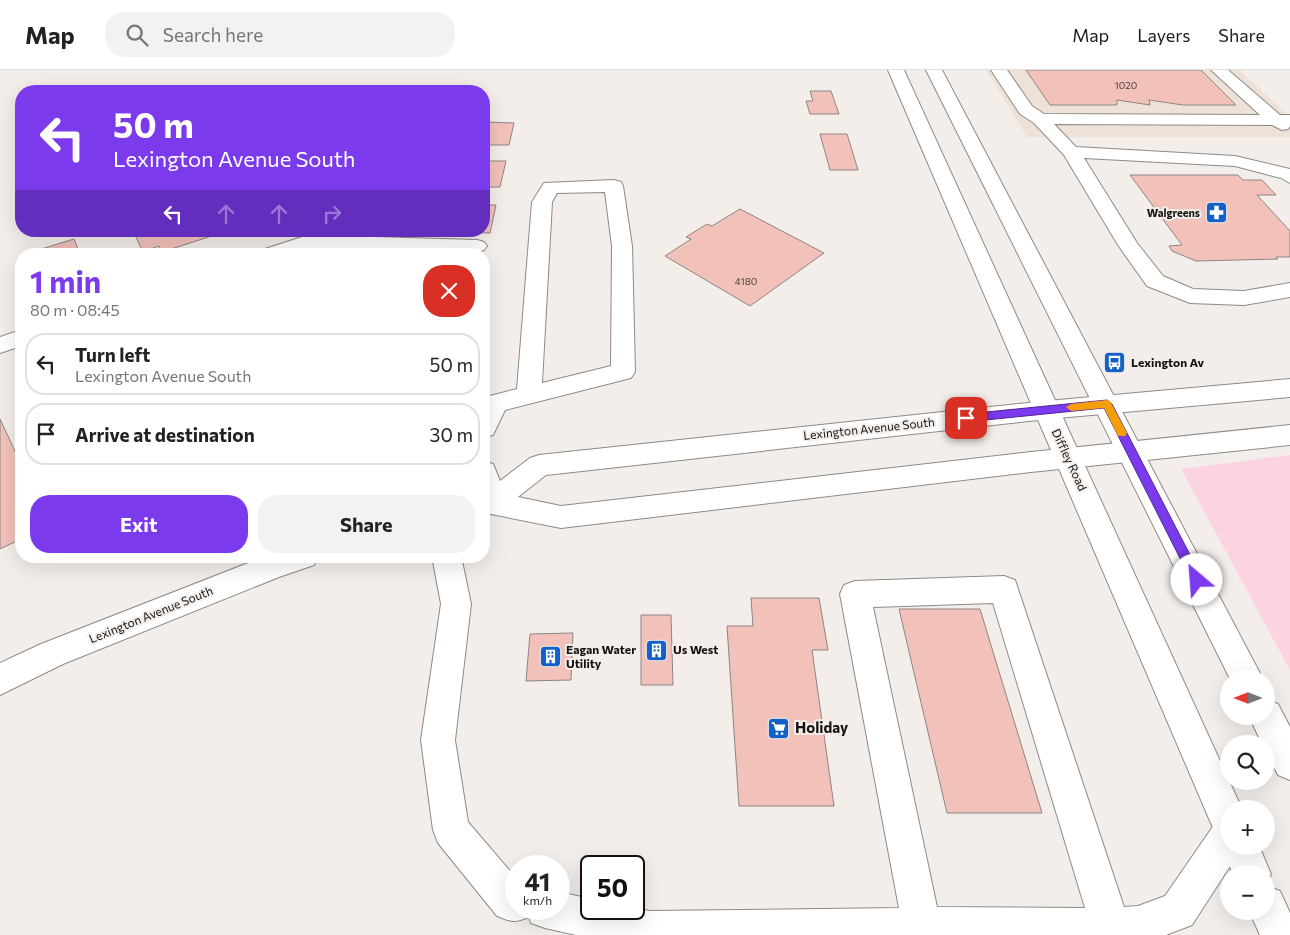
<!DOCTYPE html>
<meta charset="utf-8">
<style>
body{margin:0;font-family:Commissioner,sans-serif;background:#f2f2f2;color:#222;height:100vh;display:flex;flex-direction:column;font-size:19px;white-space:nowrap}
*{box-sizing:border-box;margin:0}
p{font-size:16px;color:#767676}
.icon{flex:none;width:28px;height:28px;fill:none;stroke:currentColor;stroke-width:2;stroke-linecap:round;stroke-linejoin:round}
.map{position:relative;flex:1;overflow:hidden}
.side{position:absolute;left:15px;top:178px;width:475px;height:315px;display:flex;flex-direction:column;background:#fff;border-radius:20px;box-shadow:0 5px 20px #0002}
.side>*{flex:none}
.banner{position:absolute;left:15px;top:15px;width:475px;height:152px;border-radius:20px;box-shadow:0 5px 20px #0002;background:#7c3aed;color:#fff;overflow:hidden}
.needle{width:32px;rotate:270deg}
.fabs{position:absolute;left:1220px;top:600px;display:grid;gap:10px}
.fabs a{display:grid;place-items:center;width:55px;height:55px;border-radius:50%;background:#fff;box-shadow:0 5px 20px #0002;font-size:25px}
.speed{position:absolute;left:505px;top:785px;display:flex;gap:10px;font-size:25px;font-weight:700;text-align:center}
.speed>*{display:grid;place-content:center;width:65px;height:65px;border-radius:50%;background:#fff;box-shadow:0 5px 20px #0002;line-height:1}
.speed small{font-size:12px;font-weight:400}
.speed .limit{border:2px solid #111;border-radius:8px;background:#fff;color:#111}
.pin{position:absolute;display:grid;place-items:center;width:42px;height:42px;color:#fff;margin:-21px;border-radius:10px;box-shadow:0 2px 8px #0006}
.me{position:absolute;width:55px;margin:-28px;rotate:333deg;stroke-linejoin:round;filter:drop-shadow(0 0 4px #0008)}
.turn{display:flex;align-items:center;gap:18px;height:105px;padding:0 15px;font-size:22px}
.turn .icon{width:65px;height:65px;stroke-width:2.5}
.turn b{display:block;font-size:35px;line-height:42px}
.lanes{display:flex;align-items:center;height:48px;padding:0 15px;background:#0003;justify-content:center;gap:25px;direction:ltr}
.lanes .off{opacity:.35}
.round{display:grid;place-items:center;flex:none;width:52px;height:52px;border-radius:20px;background:#f2f2f2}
.overview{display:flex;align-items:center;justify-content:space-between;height:85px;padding:0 15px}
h1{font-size:30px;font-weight:700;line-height:38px;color:#7c3aed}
.button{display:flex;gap:10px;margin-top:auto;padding:10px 15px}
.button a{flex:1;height:58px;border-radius:20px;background:#7c3aed;color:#fff;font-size:20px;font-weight:700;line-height:58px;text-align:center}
.button a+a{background:#f2f2f2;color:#222}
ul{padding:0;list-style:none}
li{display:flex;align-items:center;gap:15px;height:62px;margin:0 10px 8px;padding:0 5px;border:2px solid #e0e0e0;border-radius:20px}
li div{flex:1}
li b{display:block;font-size:19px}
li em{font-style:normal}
header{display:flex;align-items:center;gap:30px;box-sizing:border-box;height:70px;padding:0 25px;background:#fff;border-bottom:1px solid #e0e0e0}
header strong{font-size:24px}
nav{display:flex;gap:28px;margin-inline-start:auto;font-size:18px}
.search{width:350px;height:45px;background:#f2f2f2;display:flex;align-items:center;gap:12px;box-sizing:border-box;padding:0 18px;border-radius:20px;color:#767676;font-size:19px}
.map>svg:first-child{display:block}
.built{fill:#eee2d8}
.green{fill:#fcd3e0}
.building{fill:#f2c2ba;stroke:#8c8584}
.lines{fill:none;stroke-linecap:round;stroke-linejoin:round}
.minor-casing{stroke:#8f8a85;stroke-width:2}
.major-casing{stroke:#8f8a85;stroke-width:2}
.minor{fill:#fff;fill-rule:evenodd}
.major{fill:#fff;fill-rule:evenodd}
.route{fill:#7c3aed;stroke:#51269a}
.slow{fill:#f59e0b}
.labels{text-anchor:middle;stroke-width:4;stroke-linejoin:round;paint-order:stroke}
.number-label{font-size:10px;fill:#4c3f3c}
.far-poi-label{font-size:11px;font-weight:bold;fill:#151312;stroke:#f4eeea;text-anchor:end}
.poi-label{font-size:12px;font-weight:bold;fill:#151312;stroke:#f4eeea;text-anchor:start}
.street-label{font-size:12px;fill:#151312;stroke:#f4eeea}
.near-poi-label{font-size:15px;font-weight:bold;fill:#151312;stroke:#f4eeea;text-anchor:start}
</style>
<header>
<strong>Map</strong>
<div class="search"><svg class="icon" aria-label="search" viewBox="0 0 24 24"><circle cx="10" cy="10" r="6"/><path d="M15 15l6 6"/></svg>Search here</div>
<nav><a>Map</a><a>Layers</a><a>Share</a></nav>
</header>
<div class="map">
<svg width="1290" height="865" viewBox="0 0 1290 865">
<rect width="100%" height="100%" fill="#f4eeea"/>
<!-- built -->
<polygon class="built" points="986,0 1240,0 1290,47 1290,67 1027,67"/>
<!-- green -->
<polygon class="green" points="1290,385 1290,600 1181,399"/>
<!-- building -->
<g class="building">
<polygon points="1026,0 1201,0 1236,35 1183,35 1149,30 1150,35 1117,30 1117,35 1050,35"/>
<polygon points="810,21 831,21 839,44 810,44 806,31 813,31"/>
<polygon points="484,52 514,53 509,75 484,75"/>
<polygon points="820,64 847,64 858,100 830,100"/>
<polygon points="484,91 506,91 500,117 484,117"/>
<polygon points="1130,105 1238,105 1243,110 1262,110 1276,125 1257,125 1290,161 1290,187 1276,187 1278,189 1196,191 1172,181 1169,176 1182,175"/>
<polygon points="484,135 496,135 490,163 403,162 484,161"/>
<polygon points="740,139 824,183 750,236 665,186 691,169 686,167 707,154 712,156"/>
<polygon points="133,161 227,161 162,182 159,176 143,182"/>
<polygon points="74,169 80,184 25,184"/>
<polygon points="0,349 21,394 21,469 0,479"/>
<polygon points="751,528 819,528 828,580 812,580 834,736 739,736 727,556 753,556"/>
<polygon points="899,539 980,539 1042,743 947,743"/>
<polygon points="641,545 671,545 673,615 641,615"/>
<polygon points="573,563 571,610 526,611 530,564"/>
</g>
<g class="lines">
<defs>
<g id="minor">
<polygon points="991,0 1007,0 1032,36 1044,44 1260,45 1211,0 1228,0 1280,45 1290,45 1290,56 1288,59 1282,60 1272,55 1054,54 1076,77 1235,86 1290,99 1290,113 1281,108 1235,96 1084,88 1137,173 1163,206 1193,219 1244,221 1290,213 1290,227 1244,235 1190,233 1147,216 1118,175 1064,85 1034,53 1020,44"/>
<path d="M614 110 621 112 623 116 632 176 635 302 631 308 623 310 505 340 493 365 484 367V331L486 327 517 319 532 132 544 113ZM605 122 612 176 611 296 542 313 552 132 557 123Z"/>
<polygon points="339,166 477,170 484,172 487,176 484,180 477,182 339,178 304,179 290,184 259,184 262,180 302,167"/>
<polygon points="21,260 21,276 0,283 0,267"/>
<polygon points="1290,309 1290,327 1047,349 546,405 518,427 561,436 1031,382 1290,355 1290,375 1031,402 561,458 491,444 484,446 484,391 493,394 500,411 530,388 539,385 1047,331"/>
<polygon points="266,486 318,486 314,495 279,507 63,594 0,625 0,593 41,574"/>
<path d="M432 486H461L471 534 455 670 468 752 516 808V839H559V822L591 829V839L634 838 650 841 899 838 840 524 844 515 855 511 1004 506 1015 510 1124 837 1138 836 1165 826 1216 752 1229 747V776H1243L1192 855 1166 865H576L545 858 531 853 529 847C514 853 512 852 497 846L438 773 433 760 421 670 441 534ZM993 533 1085 838 937 837 873 537Z"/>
</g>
<g id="major">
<polygon points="888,0 904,0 1242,739 1229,739 1229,776 1259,776 1271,804 1266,815 1266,804 1233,804 1221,776 1225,768 1216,765"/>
<polygon points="926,0 942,0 1263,609 1230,609"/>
<polygon points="1266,630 1278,634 1290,657 1290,710 1278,705 1266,682 1266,674 1262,674 1249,646 1266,646"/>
<polygon points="1266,816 1280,821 1290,843 1290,865 1260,865 1249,841 1266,841"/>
</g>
</defs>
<!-- minor casing -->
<use href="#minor" class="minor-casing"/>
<!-- major casing -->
<use href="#major" class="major-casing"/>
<!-- minor -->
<use href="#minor" class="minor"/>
<!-- major -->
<use href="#major" class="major"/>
</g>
<!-- route -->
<polygon class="route" points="1107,330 1112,334 1201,506 1203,510 1201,514 1197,515 1193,514 1104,338 966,352 961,348 966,344"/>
<!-- slow -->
<polygon class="slow" points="1107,330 1110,331 1127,363 1125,366 1118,366 1104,338 1071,341 1066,337 1071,334"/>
<!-- icons -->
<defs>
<symbol id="pharmacy-square" viewBox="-11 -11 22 22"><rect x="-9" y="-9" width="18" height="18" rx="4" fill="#1261cb" stroke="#f4eeea"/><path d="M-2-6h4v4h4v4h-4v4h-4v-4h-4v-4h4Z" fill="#fff"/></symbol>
<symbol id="bus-square" viewBox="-11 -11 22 22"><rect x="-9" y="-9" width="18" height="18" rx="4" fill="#1261cb" stroke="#f4eeea"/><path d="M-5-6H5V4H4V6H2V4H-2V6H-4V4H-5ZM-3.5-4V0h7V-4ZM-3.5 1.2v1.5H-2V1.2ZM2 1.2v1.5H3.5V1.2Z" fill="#fff"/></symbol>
<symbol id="building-square" viewBox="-11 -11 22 22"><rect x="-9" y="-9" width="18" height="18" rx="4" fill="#1261cb" stroke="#f4eeea"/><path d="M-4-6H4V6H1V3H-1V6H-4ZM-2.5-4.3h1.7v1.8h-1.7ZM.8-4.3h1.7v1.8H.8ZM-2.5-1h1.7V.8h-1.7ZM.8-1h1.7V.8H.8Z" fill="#fff"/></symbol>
<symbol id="supermarket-square" viewBox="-11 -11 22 22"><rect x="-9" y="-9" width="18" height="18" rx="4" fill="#1261cb" stroke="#f4eeea"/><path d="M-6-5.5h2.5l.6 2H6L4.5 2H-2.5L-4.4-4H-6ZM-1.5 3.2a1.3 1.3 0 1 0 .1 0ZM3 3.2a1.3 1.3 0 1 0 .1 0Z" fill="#fff"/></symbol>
</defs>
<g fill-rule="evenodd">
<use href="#pharmacy-square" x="1204" y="130" width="25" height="25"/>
<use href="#bus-square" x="1102" y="280" width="25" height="25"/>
<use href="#building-square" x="644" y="568" width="25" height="25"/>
<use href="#building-square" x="538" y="574" width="25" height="25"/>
<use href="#supermarket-square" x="766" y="646" width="25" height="25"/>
</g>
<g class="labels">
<!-- number labels -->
<g class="number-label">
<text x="1126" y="19">1020</text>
<text x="746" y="215">4180</text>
</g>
<!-- far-poi labels -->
<g class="far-poi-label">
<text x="1200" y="147">Walgreens</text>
</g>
<!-- poi labels -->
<g class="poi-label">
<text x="1131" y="297">Lexington Av</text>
<text x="566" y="584">Eagan Water<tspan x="566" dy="14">Utility</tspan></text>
<text x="673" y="584">Us West</text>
</g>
<!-- street labels -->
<g class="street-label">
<text transform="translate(869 359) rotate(-6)" y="4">Lexington Avenue South</text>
<text transform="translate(1069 390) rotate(65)" y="4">Diffley Road</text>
<text transform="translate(151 545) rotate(-22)" y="4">Lexington Avenue South</text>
</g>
<!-- near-poi labels -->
<g class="near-poi-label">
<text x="795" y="663">Holiday</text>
</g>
</g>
</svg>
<div class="fabs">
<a><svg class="needle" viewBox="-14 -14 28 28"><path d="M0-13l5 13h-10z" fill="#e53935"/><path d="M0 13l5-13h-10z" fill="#767676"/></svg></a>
<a><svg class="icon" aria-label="search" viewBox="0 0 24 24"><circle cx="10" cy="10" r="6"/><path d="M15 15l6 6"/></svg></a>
<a>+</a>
<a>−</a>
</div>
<div class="speed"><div>41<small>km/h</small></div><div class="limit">50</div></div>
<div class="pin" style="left:966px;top:348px;background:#d93025"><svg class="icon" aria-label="arrive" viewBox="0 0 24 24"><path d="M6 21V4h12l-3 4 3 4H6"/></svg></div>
<svg class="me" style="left:1197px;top:510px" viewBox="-20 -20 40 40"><circle r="19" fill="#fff"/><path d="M0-13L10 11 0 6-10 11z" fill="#7c3aed"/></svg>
<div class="banner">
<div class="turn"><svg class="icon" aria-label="left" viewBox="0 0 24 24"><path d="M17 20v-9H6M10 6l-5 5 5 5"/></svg><div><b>50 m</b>Lexington Avenue South</div></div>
<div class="lanes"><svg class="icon" aria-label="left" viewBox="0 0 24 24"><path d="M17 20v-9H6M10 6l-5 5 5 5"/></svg><svg class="icon off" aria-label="ahead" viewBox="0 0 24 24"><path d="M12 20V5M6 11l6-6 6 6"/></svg><svg class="icon off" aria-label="ahead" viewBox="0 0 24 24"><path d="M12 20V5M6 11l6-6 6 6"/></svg><svg class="icon off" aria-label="right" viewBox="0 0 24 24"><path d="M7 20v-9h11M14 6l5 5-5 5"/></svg></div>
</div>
<section class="side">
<div class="overview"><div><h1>1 min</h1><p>80 m · 08:45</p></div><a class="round" style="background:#d93025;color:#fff"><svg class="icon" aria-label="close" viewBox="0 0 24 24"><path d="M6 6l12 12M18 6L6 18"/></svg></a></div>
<ul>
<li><svg class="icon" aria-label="left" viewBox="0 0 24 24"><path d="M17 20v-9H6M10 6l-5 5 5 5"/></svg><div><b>Turn left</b><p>Lexington Avenue South</p></div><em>50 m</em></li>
<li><svg class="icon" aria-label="arrive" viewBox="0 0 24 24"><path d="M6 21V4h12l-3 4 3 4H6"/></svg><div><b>Arrive at destination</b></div><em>30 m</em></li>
</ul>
<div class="button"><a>Exit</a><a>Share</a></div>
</section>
</div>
